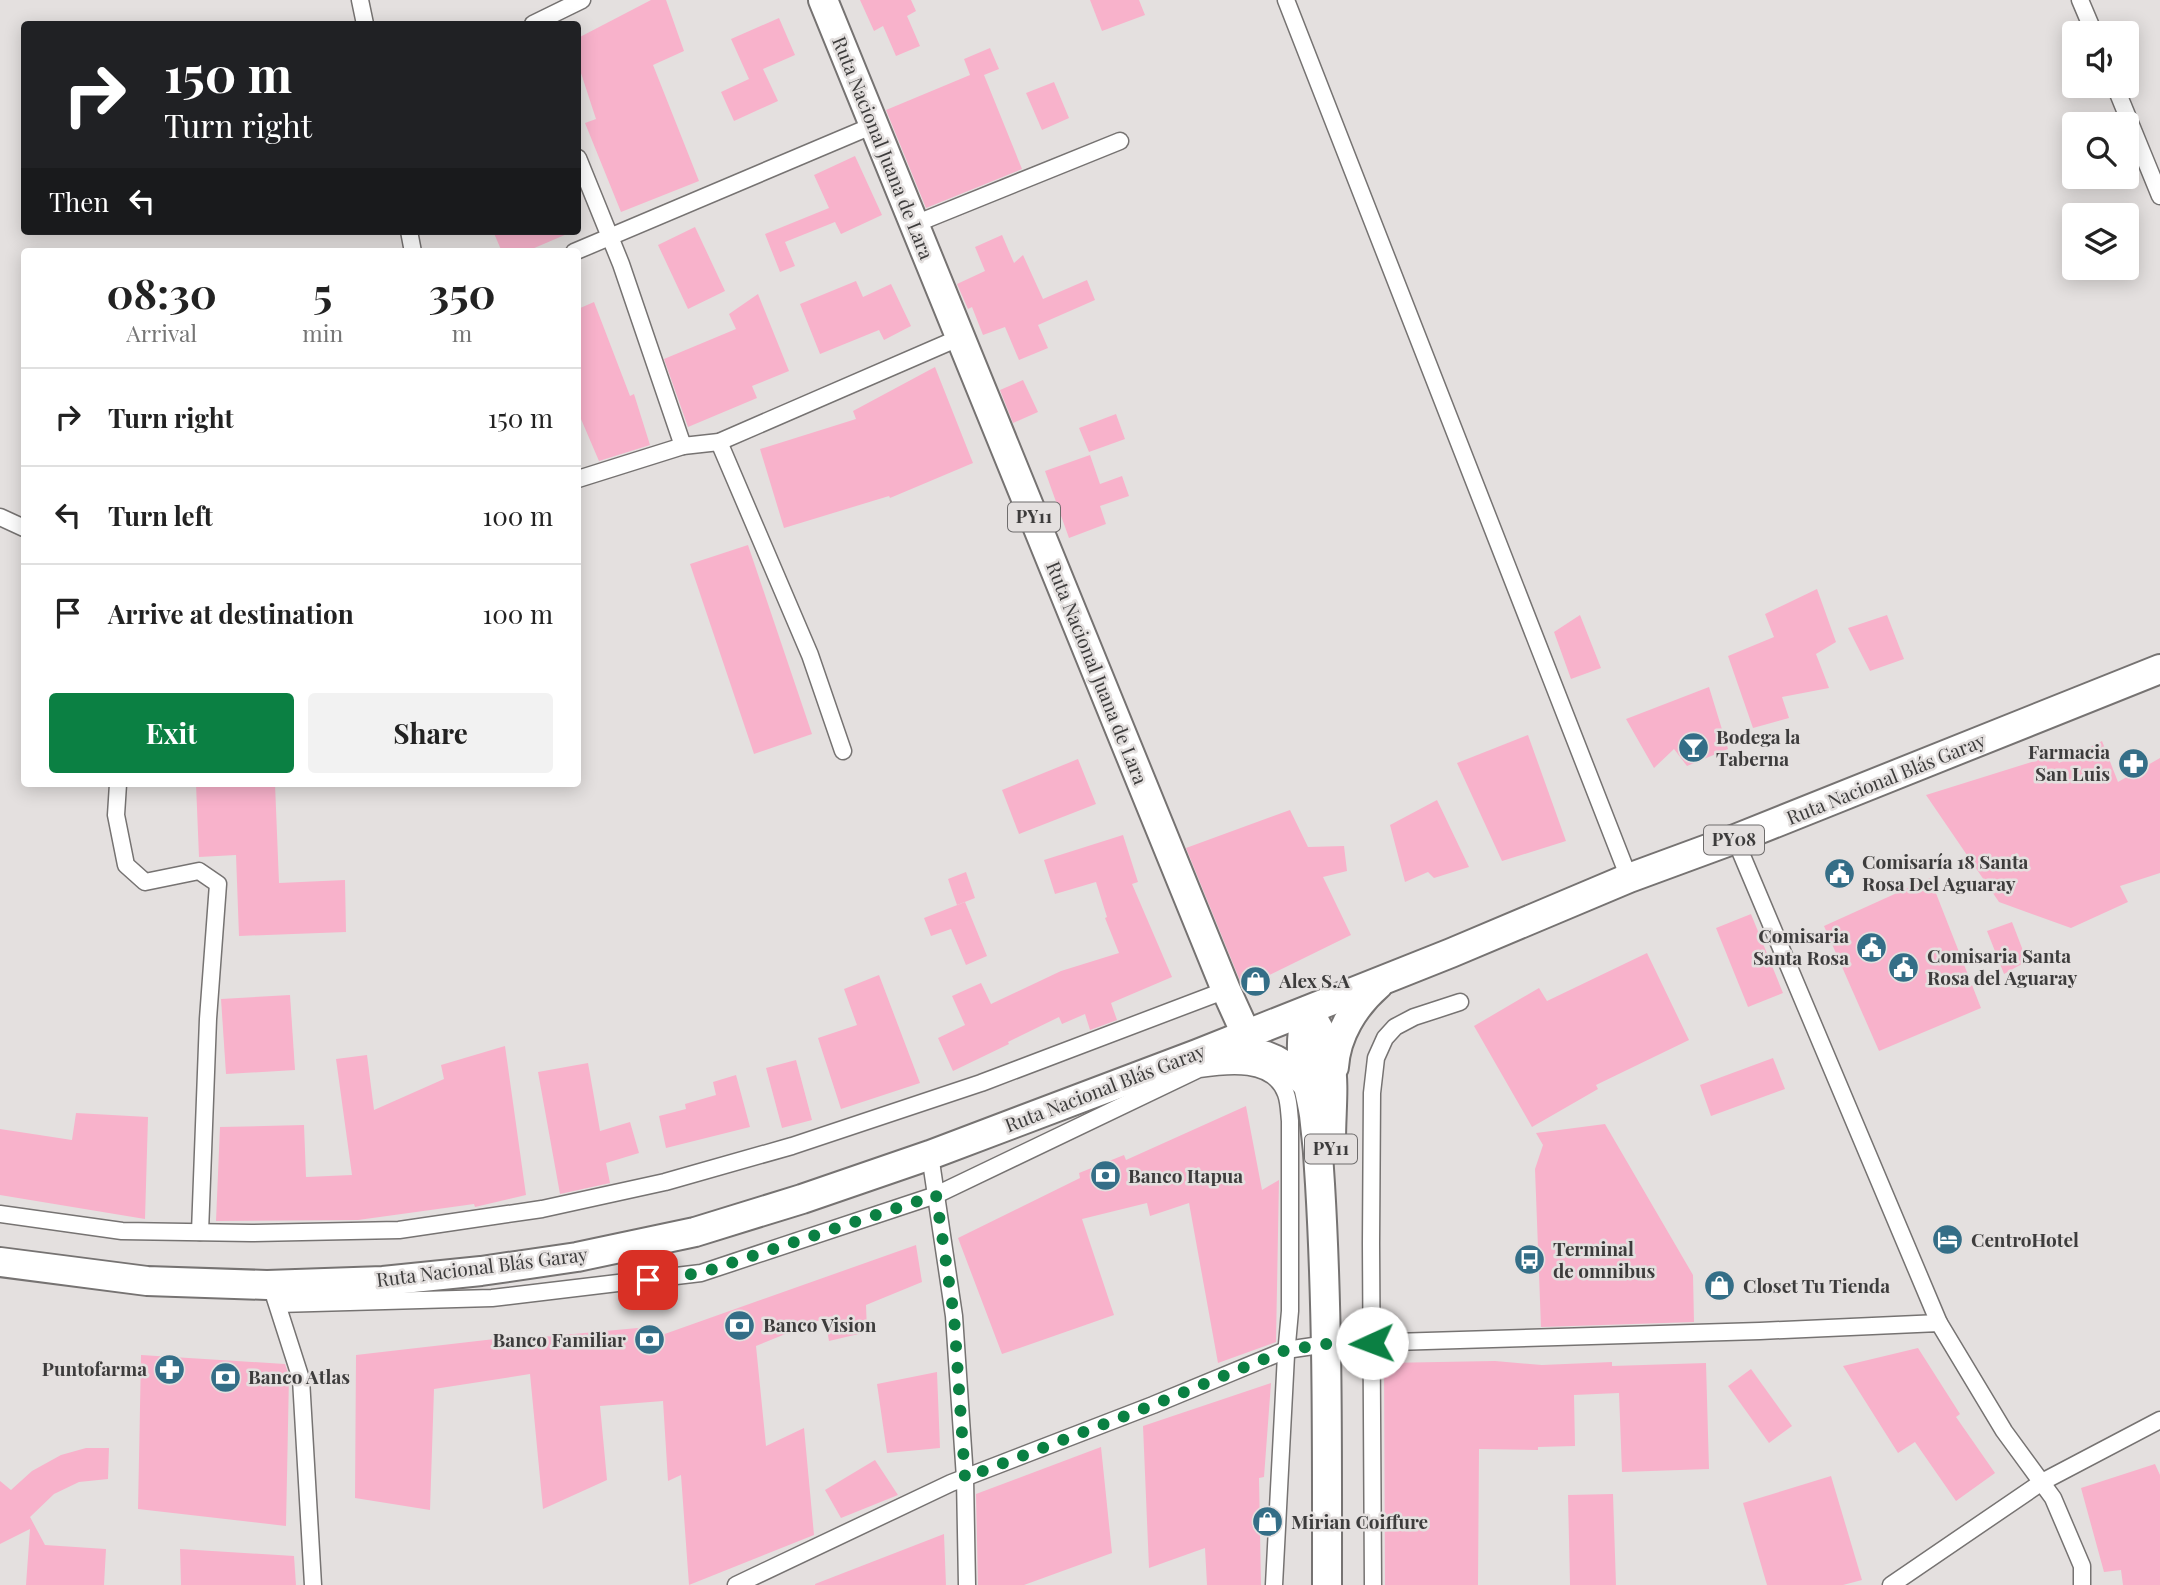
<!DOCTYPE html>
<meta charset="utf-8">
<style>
body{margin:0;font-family:"Playfair Display",serif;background:#f2f2f2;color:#222;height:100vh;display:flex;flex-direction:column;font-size:26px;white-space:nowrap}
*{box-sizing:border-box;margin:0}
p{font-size:23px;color:#767676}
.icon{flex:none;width:38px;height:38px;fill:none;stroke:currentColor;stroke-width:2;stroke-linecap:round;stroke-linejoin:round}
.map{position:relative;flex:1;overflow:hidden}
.details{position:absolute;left:21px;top:248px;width:560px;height:539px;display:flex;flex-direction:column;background:#fff;border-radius:7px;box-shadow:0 4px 18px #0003}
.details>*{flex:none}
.top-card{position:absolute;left:21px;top:21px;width:560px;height:214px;border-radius:7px;box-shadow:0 4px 18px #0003;background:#202124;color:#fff;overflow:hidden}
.tools{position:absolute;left:2062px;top:21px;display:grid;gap:14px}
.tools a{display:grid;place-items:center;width:77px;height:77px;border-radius:7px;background:#fff;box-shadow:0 4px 18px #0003;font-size:35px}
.pin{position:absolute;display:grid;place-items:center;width:60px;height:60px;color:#fff;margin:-30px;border-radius:14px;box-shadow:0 4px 10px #0006}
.me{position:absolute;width:77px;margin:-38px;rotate:268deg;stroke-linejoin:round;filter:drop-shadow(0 0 5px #0008)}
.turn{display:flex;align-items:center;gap:24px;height:147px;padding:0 28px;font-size:32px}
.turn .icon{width:91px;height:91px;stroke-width:2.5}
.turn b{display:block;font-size:49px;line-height:60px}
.then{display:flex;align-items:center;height:66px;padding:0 28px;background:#0003;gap:14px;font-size:26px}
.eta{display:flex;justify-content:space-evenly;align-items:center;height:119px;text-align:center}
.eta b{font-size:42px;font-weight:700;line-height:49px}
.cta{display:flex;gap:14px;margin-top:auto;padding:14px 28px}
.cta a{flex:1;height:80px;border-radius:7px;background:#0b8043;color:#fff;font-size:28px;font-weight:700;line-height:80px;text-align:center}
.cta a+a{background:#f2f2f2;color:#222}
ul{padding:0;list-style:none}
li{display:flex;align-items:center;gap:21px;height:98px;padding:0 28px;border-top:2px solid #e0e0e0}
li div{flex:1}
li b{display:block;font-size:26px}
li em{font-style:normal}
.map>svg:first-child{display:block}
.building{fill:#f8b2cb}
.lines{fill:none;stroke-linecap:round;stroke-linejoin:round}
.street-casing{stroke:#767372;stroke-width:19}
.highway-casing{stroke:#767372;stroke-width:32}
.street{stroke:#fff;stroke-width:16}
.highway{stroke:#fff;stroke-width:28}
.route{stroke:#0b8043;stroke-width:12;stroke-dasharray:0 21.6}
.labels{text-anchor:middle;stroke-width:5;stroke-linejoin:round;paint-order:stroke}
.shield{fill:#e4e0df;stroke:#6f6d6d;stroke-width:2}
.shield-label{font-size:18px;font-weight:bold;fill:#3d3c3c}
.street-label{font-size:19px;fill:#3d3c3c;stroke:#e4e0df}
.poi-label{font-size:19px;font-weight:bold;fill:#3d3c3c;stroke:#e4e0df;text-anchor:start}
</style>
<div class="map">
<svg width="2160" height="1585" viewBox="0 0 2160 1585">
<rect width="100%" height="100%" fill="#e4e0df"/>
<!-- building -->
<g class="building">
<polygon points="651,0 666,0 684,51 653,65 699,181 621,212 585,123 596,119 578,64 578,38"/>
<polygon points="860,0 911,0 916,11 907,16 920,46 896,56 883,26 874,31"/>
<polygon points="1090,0 1139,0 1145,15 1102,31"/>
<polygon points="779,18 795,55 763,69 778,101 734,121 721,92 749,79 731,39"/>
<polygon points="990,48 999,69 984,75 1022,169 926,208 886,110 970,75 964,59"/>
<polygon points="1054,82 1069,118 1042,130 1026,93"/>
<polygon points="855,156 882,215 841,234 835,222 785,242 795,266 780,272 765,234 829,208 814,175"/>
<polygon points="695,227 725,291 688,309 658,245"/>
<polygon points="493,231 574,231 525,252 502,252"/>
<polygon points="1002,235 1014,263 1023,255 1043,299 1087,280 1095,300 1038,325 1048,348 1019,360 1005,327 983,335 972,307 968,309 957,284 985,271 975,247"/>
<polygon points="856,281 863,297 891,284 911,326 884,340 879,330 820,354 800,304"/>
<polygon points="758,294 789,371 752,386 757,398 688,427 664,359 736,329 729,314"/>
<polygon points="594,302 630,396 634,394 650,445 599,461 578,412 578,309"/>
<polygon points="935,367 973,463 890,498 889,496 784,528 760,449 856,419 853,411"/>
<polygon points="1023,380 1038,412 1013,423 1000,390"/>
<polygon points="1116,414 1125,439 1089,452 1079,428"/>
<polygon points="1090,455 1100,484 1122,476 1129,496 1100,506 1106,524 1069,538 1045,471"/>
<polygon points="748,545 812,734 754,754 690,564"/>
<polygon points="1817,589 1836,642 1816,654 1829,688 1782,697 1789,718 1753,728 1728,656 1774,637 1765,614"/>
<polygon points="1580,615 1601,668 1571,679 1554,632"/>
<polygon points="1887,615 1904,659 1870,671 1848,628"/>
<polygon points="1709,687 1728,749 1687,766 1674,749 1654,768 1626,719"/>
<polygon points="1528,735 1566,841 1502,861 1457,763"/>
<polygon points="2102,741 2118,782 2160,758 2160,873 2120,886 2128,902 2071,928 1999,902 1926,795 2054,755 2059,763"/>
<polygon points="1078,759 1096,804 1019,834 1002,790"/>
<polygon points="196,784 275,784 279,883 345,880 346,932 239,936 236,855 199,857"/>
<polygon points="1437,800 1469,867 1434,878 1428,872 1405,882 1390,825"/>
<polygon points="1290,810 1308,847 1344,846 1347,871 1323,877 1351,935 1243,988 1186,848"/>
<polygon points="1123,835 1138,882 1132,884 1172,977 1111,1003 1117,1020 1090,1030 1085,1014 1062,1024 1059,1017 1008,1042 1009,1044 953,1071 938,1038 965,1025 952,996 981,983 991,1004 1061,971 1119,953 1105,918 1107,917 1096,882 1055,894 1044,860"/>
<polygon points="966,872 975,898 957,905 948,879"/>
<polygon points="1930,878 1981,1008 1879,1051 1824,926"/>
<polygon points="965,902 987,956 966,965 951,929 931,936 924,918"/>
<polygon points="1751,914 1783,993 1748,1007 1716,928"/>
<polygon points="2012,922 2027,961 2004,974 1987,931"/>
<polygon points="1647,953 1689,1040 1596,1085 1598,1089 1532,1127 1474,1026 1539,988 1547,1001"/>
<polygon points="879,975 920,1083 841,1109 818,1038 857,1025 844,989"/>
<polygon points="290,995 295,1070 226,1074 221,999"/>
<polygon points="505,1046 526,1195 475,1207 474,1204 358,1220 216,1221 220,1127 304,1125 306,1177 352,1175 336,1059 367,1055 374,1110 444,1079 441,1065"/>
<polygon points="1773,1058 1785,1089 1711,1116 1700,1085"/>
<polygon points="796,1060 812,1120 782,1128 766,1068"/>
<polygon points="588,1063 600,1131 630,1122 639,1153 606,1163 610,1183 560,1194 538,1072"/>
<polygon points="736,1075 750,1127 666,1148 659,1116 686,1109 685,1104 716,1095 713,1082"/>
<polygon points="1246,1106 1262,1190 1279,1180 1276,1342 1218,1363 1189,1203 1150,1216 1147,1203 1082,1219 1114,1315 1002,1354 958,1238 1080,1178 1079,1173 1124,1155 1126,1160"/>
<polygon points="76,1113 148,1117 145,1219 0,1195 0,1129 72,1140"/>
<polygon points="1605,1124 1693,1275 1694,1322 1541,1327 1535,1169 1543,1145 1536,1133"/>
<polygon points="916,1245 922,1282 866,1305 867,1332 829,1341 825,1318 756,1346 766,1446 804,1428 814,1535 689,1585 681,1475 668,1481 663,1401 600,1406 607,1480 543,1509 530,1374 434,1389 430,1510 355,1498 356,1355 520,1336 520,1339 659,1326 659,1336"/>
<polygon points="1918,1348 1960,1414 1956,1417 1995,1473 1956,1501 1915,1442 1898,1453 1843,1366"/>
<polygon points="141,1355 285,1364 289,1376 286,1526 138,1509"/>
<polygon points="1495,1361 1542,1365 1612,1362 1612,1366 1706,1363 1709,1469 1622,1472 1619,1393 1574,1395 1575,1446 1538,1447 1538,1450 1479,1449 1478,1585 1385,1585 1384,1363"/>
<polygon points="1751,1369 1792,1426 1769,1443 1728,1386"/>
<polygon points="937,1372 940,1448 887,1453 877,1384"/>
<polygon points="1271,1383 1264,1477 1259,1478 1261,1585 1207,1585 1205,1548 1149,1568 1143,1426"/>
<polygon points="1101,1447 1112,1553 1024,1585 978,1585 976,1494"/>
<polygon points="86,1448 109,1448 108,1479 79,1482 54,1494 30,1517 45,1545 106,1549 104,1585 26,1585 30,1529 0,1544 0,1481 11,1490 32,1471 61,1455"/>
<polygon points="875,1460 898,1495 841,1518 825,1490"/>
<polygon points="2155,1464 2160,1475 2160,1585 2123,1585 2121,1570 2104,1572 2081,1488"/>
<polygon points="1831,1476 1862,1580 1843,1585 1767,1585 1743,1503"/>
<polygon points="1613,1494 1616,1585 1570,1585 1568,1495"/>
<polygon points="944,1534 946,1585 815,1585 815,1584"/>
<polygon points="180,1549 294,1556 296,1585 181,1585"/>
</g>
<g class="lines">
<defs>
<g id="street">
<polyline points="360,0 365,24"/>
<polyline points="1286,0 1629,878"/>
<polyline points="2080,0 2094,33"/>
<polyline points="533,24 582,0"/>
<polyline points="2115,86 2160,196"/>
<polyline points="578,158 621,264 683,446 719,442 961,337"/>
<polyline points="915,224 1120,141"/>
<polyline points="409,231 413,252"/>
<polyline points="574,252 874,125"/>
<polyline points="719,442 810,655 843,751"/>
<polyline points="578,479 683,446"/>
<polyline points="0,517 24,528"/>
<polyline points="118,784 116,815 126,865 145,882 199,871 218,884 208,1019 200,1232"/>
<polyline points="1735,839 1939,1323"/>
<polyline points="930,1155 954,1316 965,1478 967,1585"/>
<polyline points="0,1214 122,1231 251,1233 399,1230 542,1209 665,1182 792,1146 981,1083 1226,990"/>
<polyline points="275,1298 301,1379 313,1585"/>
<path d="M278 1304 492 1298 701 1273 936 1195 1199 1069C1227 1065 1274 1059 1286 1094 1289 1102 1289 1112 1290 1121V1311L1286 1355 1274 1585"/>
<polyline points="736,1585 951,1483 1153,1405 1286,1350 1327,1344 1760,1331 1939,1323 2004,1431 2053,1498 2082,1566 2082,1585"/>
<polyline points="1373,1585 1371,1243 1372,1093 1376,1058 1385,1038 1395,1027 1414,1017 1460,1002"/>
<polyline points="1891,1585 2042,1482 2160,1420"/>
</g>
<g id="highway">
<polyline points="823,0 1226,990 1246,1034"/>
<path d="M1307 1011C1295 1056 1307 1072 1314 1115 1317 1138 1319 1161 1320 1184 1328 1318 1327 1451 1327 1585"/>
<path d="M1307 1011C1341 1054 1331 1090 1331 1142"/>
<path d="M1217 1052C1257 1049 1278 1055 1306 1083"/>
<path d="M1334 1067C1336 1035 1354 1006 1378 985"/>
<polyline points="0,1262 147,1281 267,1285 383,1281 481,1271 577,1257 695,1232 802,1199 930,1155 1197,1054 1451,953 1629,878 1735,839 2160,669"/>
</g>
</defs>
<!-- street casing -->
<use href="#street" class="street-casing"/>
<!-- highway casing -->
<use href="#highway" class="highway-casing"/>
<!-- street -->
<use href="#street" class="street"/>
<!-- highway -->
<use href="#highway" class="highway"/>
</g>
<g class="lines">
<!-- route -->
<polyline class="route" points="648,1280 701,1273 936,1195 954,1316 965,1478 1153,1405 1286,1350 1327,1344 1372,1343"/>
</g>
<!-- icons -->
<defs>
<symbol id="bar-disc" viewBox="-11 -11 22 22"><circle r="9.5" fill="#346e87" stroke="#e4e0df"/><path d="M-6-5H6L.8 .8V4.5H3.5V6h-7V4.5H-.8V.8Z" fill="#fff"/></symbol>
<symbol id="pharmacy-disc" viewBox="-11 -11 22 22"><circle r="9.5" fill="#346e87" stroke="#e4e0df"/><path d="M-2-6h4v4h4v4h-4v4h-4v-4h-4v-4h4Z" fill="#fff"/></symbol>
<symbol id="civic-disc" viewBox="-11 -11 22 22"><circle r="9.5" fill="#346e87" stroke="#e4e0df"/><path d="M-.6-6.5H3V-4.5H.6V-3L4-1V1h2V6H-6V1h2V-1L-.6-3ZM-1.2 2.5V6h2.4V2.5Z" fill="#fff"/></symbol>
<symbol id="shop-disc" viewBox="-11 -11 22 22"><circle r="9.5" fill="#346e87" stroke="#e4e0df"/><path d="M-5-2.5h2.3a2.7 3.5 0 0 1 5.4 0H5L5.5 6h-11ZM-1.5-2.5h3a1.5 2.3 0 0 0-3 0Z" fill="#fff"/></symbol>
<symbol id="bank-disc" viewBox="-11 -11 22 22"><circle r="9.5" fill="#346e87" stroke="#e4e0df"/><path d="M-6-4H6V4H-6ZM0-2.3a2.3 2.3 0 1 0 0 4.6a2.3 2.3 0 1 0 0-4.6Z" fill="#fff"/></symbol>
<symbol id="hotel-disc" viewBox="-11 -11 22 22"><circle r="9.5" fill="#346e87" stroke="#e4e0df"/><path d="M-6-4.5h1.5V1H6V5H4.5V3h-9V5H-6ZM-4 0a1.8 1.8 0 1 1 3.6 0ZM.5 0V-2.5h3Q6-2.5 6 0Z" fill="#fff"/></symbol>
<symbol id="bus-disc" viewBox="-11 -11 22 22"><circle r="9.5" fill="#346e87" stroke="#e4e0df"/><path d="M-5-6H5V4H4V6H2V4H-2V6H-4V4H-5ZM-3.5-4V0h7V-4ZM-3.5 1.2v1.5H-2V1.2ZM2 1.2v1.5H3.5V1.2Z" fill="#fff"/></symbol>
</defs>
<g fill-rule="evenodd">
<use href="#bar-disc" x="1676" y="730" width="35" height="35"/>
<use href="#pharmacy-disc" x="2116" y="746" width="35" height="35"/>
<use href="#civic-disc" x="1822" y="856" width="35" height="35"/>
<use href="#civic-disc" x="1854" y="930" width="35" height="35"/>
<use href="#civic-disc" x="1886" y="950" width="35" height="35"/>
<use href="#shop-disc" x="1238" y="964" width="35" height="35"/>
<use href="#bank-disc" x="1088" y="1158" width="35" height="35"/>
<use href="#hotel-disc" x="1930" y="1222" width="35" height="35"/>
<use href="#bus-disc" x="1512" y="1242" width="35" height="35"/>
<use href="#shop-disc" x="1702" y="1268" width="35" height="35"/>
<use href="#bank-disc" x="722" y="1308" width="35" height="35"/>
<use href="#bank-disc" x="632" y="1322" width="35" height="35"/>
<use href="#pharmacy-disc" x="152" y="1352" width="35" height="35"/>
<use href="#bank-disc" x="208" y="1360" width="35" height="35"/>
<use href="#shop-disc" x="1250" y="1504" width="35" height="35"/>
</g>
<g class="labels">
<!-- shield labels -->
<g class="shield">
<rect x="1008" y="502.5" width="52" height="29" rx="5"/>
<rect x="1704" y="825.5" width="60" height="29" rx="5"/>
<rect x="1305" y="1134.5" width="52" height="29" rx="5"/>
</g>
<g class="shield-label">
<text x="1034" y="523">PY11</text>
<text x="1734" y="846">PY08</text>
<text x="1331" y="1155">PY11</text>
</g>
<!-- street labels -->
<g class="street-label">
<text transform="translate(883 148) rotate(68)" y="7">Ruta Nacional Juana de Lara</text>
<text transform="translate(1097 673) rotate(68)" y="7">Ruta Nacional Juana de Lara</text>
<text transform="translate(1886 779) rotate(-22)" y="7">Ruta Nacional Blás Garay</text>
<text transform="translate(1105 1088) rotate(-21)" y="7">Ruta Nacional Blás Garay</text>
<text transform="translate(482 1267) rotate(-7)" y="7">Ruta Nacional Blás Garay</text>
</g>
<!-- poi labels -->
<g class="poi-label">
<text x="1716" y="744">Bodega la<tspan x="1716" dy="22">Taberna</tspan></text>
<text x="2110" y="759" text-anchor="end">Farmacia<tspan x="2110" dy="22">San Luis</tspan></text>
<text x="1862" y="869">Comisaría 18 Santa<tspan x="1862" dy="22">Rosa Del Aguaray</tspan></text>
<text x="1849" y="943" text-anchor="end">Comisaria<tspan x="1849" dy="22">Santa Rosa</tspan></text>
<text x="1927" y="963">Comisaria Santa<tspan x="1927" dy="22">Rosa del Aguaray</tspan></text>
<text x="1279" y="988">Alex S.A</text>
<text x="1128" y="1183">Banco Itapua</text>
<text x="1971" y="1247">CentroHotel</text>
<text x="1553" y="1256">Terminal<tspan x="1553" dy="22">de omnibus</tspan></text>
<text x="1743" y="1293">Closet Tu Tienda</text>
<text x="763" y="1332">Banco Vision</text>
<text x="626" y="1347" text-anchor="end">Banco Familiar</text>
<text x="147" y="1376" text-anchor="end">Puntofarma</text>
<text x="248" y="1384">Banco Atlas</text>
<text x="1291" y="1529">Mirian Coiffure</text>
</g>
</g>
</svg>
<div class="tools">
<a><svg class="icon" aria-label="sound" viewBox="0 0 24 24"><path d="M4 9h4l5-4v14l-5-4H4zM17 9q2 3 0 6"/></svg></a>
<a><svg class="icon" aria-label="search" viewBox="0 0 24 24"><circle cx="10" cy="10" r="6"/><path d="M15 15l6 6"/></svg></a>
<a><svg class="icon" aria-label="layers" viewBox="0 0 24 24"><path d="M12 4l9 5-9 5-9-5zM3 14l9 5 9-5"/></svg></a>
</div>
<div class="pin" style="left:648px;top:1280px;background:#d93025"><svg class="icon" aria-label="arrive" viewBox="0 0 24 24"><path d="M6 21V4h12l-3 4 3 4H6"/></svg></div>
<svg class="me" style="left:1372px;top:1343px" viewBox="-20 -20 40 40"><circle r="19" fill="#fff"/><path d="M0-13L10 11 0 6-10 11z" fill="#0b8043"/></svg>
<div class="top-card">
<div class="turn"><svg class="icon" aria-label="right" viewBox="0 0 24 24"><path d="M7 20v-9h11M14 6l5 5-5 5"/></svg><div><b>150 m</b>Turn right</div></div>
<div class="then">Then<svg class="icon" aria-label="left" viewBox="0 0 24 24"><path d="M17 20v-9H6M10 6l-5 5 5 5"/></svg></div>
</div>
<section class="details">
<div class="eta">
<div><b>08:30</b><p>Arrival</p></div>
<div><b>5</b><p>min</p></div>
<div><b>350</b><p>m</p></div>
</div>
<ul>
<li><svg class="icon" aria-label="right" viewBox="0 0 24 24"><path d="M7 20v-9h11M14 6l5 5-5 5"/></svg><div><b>Turn right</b></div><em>150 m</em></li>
<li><svg class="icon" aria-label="left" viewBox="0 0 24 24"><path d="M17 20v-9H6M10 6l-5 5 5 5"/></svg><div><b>Turn left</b></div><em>100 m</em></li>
<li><svg class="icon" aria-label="arrive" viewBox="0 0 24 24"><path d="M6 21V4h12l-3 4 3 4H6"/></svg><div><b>Arrive at destination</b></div><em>100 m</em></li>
</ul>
<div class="cta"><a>Exit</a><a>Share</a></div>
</section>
</div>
